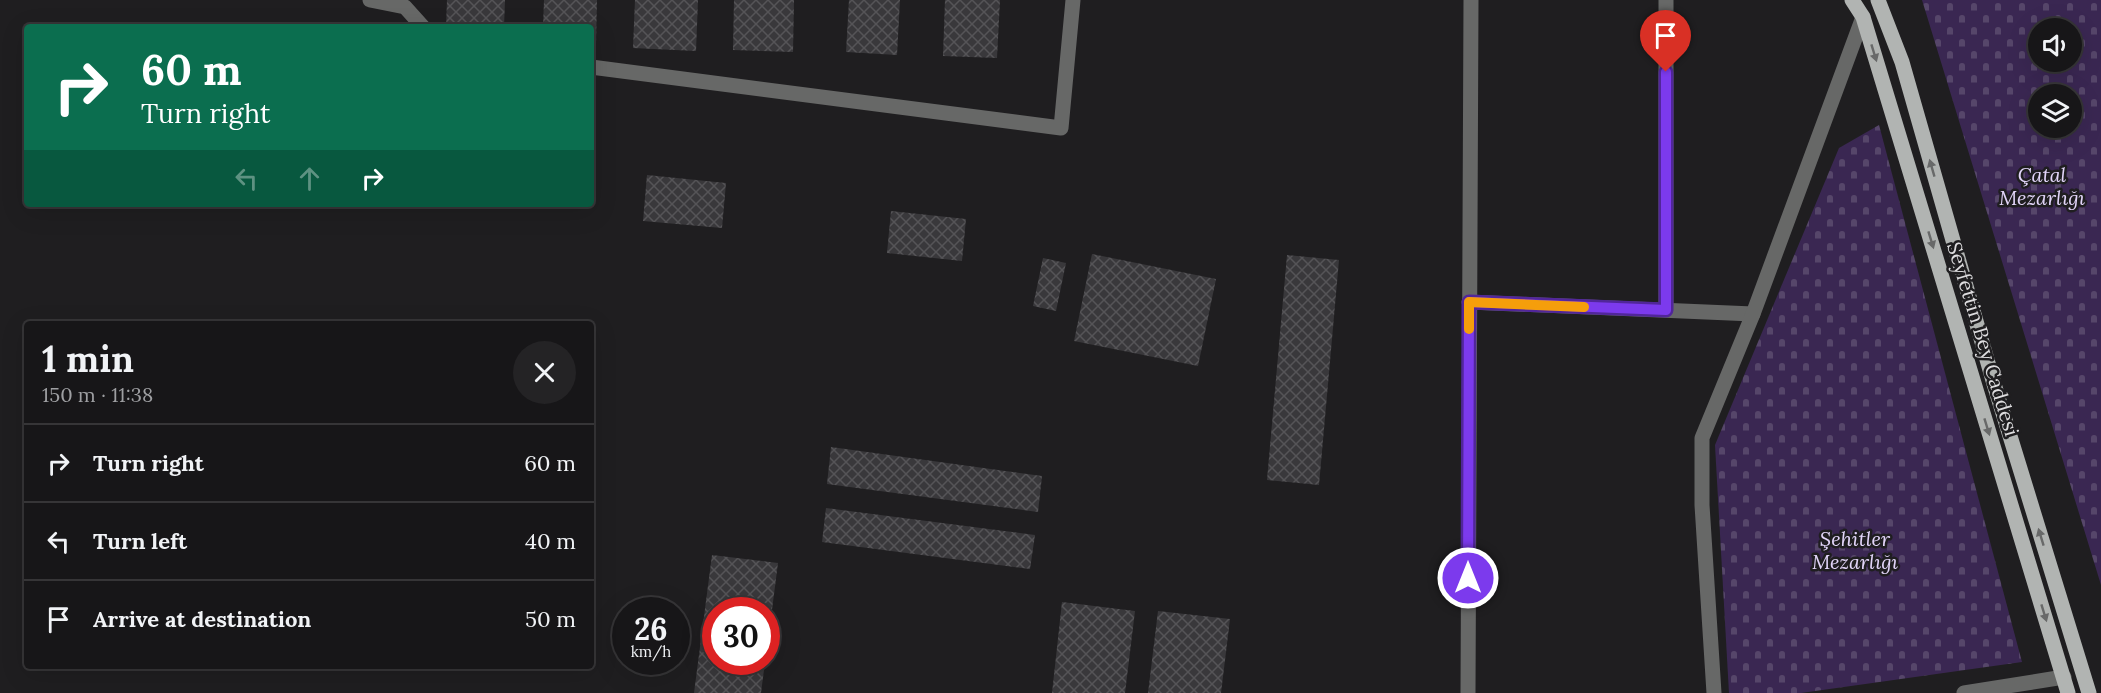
<!DOCTYPE html>
<meta charset="utf-8">
<style>
body{margin:0;font-family:Lora,serif;background:#242325;color:#f1f3f6;height:100vh;display:flex;flex-direction:column;font-size:22px;white-space:nowrap}
*{box-sizing:border-box;margin:0}
p{font-size:20px;color:#9e9fa2}
.icon{flex:none;width:33px;height:33px;fill:none;stroke:currentColor;stroke-width:2;stroke-linecap:round;stroke-linejoin:round}
.map{position:relative;flex:1;overflow:hidden}
.sheet{position:absolute;left:24px;top:321px;width:570px;height:348px;display:flex;flex-direction:column;background:#171618;border-radius:6px;box-shadow:0 6px 24px #0002,0 0 0 2px #363537}
.sheet>*{flex:none}
.top-card{position:absolute;left:24px;top:24px;width:570px;height:183px;border-radius:6px;box-shadow:0 6px 24px #0002,0 0 0 2px #363537;background:#0b6e4f;color:#fff;overflow:hidden}
.fabs{position:absolute;left:2028px;top:18px;display:grid;gap:12px}
.fabs a{display:grid;place-items:center;width:54px;height:54px;border-radius:50%;background:#171618;box-shadow:0 6px 24px #0002,0 0 0 2px #363537;font-size:30px}
.speed{position:absolute;left:612px;top:597px;display:flex;gap:12px;font-size:30px;font-weight:700;text-align:center}
.speed>*{display:grid;place-content:center;width:78px;height:78px;border-radius:50%;background:#171618;box-shadow:0 6px 24px #0002,0 0 0 2px #363537;line-height:1}
.speed small{font-size:15px;font-weight:400}
.speed .limit{border:9px solid #d22;background:#fff;color:#111}
.pin{position:absolute;display:grid;place-items:center;width:51px;height:51px;color:#fff;margin:-62px -26px;border-radius:50% 50% 50% 0;rotate:-45deg;box-shadow:0 0 6px #0007}
.pin .icon{rotate:45deg}
.me{position:absolute;width:66px;margin:-33px;rotate:0deg;stroke-linejoin:round;filter:drop-shadow(0 0 4px #0008)}
.turn{display:flex;align-items:center;gap:21px;height:126px;padding:0 18px;font-size:27px}
.turn .icon{width:78px;height:78px;stroke-width:2.5}
.turn b{display:block;font-size:42px;line-height:51px}
.lanes{display:flex;align-items:center;height:57px;padding:0 18px;background:#0003;justify-content:center;gap:30px;direction:ltr}
.lanes .off{opacity:.35}
.round{display:grid;place-items:center;flex:none;width:63px;height:63px;border-radius:32px;background:#242325}
.summary{display:flex;align-items:center;justify-content:space-between;height:102px;padding:0 18px}
h1{font-size:36px;font-weight:800;line-height:45px}
ul{padding:0;list-style:none}
li{display:flex;align-items:center;gap:18px;height:78px;padding:0 18px;border-top:2px solid #363537}
li div{flex:1}
li b{display:block;font-size:22px}
li em{font-style:normal}
.map>svg:first-child{display:block}
.cemetery{fill:url(#cemetery-stones);fill-rule:evenodd}
.building{fill:url(#building-cross-hatch)}
.lines{fill:none;stroke-linecap:round;stroke-linejoin:round}
.minor{stroke:#676867;stroke-width:15}
.major{stroke:#b1b4b2;stroke-width:15}
.oneway{fill:#686969}
.route-casing{stroke:#51269a;stroke-width:15}
.route{stroke:#7c3aed;stroke-width:10}
.slow{stroke:#f59e0b;stroke-width:10}
.labels{text-anchor:middle;stroke-width:5;stroke-linejoin:round;paint-order:stroke}
.park-label{font-size:20px;font-style:italic;fill:#e3d6fa;stroke:#1f1e20}
.street-label{font-size:20px;fill:#dedddf;stroke:#1f1e20}
</style>
<div class="map">
<svg width="2101" height="693" viewBox="0 0 2101 693">
<defs>
<pattern id="cemetery-stones" width="16" height="16" patternUnits="userSpaceOnUse" patternTransform="scale(1.5)"><rect width="16" height="16" fill="#3a2752"/><path d="M2 7V4a2 2 0 0 1 4 0v3zM10 15v-3a2 2 0 0 1 4 0v3z" fill="#56466a"/></pattern>
<pattern id="building-cross-hatch" width="8" height="8" patternUnits="userSpaceOnUse" patternTransform="scale(1.5)"><rect width="8" height="8" fill="#39383b"/><path d="M0 0l8 8M0 8l8-8" fill="none" stroke="#555457"/></pattern>
</defs>
<rect width="100%" height="100%" fill="#1f1e20"/>
<!-- cemetery -->
<g class="cemetery">
<path d="M1922 0H2101V585ZM2038 28H2072V62H2038ZM2038 94H2072V128H2038Z"/>
<polygon points="1879,125 2022,662 1801,693 1729,693 1715,445 1839,148"/>
</g>
<!-- building -->
<g class="building">
<polygon points="447,0 505,0 504,27 446,27"/>
<polygon points="544,0 597,0 596,44 591,43 591,27 543,27"/>
<polygon points="635,0 698,0 696,51 633,48"/>
<polygon points="734,0 794,0 793,52 733,50"/>
<polygon points="849,0 900,0 897,55 846,52"/>
<polygon points="945,0 1000,0 997,58 943,56"/>
<polygon points="647,175 726,183 722,228 643,221"/>
<polygon points="891,211 966,219 962,261 887,253"/>
<polygon points="1092,254 1216,279 1198,366 1074,341"/>
<polygon points="1287,255 1339,260 1319,485 1267,480"/>
<polygon points="1043,258 1066,263 1056,311 1033,306"/>
<polygon points="831,447 1042,476 1038,512 827,484"/>
<polygon points="826,508 1035,535 1030,569 822,542"/>
<polygon points="712,555 778,563 768,641 766,610 716,610 716,662 765,662 761,693 694,693"/>
<polygon points="1062,602 1135,611 1125,693 1052,693"/>
<polygon points="1158,611 1230,619 1221,693 1148,693"/>
</g>
<g class="lines">
<!-- minor -->
<g class="minor">
<polyline points="370,0 405,7 423,27"/>
<polyline points="591,67 1061,128 1073,0"/>
<polyline points="1469,302 1753,314"/>
<polyline points="1666,310 1666,0"/>
<polyline points="1468,693 1471,0"/>
<polyline points="1714,693 1702,505 1702,438 1753,314 1863,17"/>
<polyline points="1964,693 2064,677"/>
</g>
<!-- major -->
<g class="major">
<polyline points="1852,0 1863,17 2068,693"/>
<polyline points="1878,0 1902,62 1994,384 2089,693"/>
</g>
</g>
<!-- one-way arrows -->
<defs><path id="oneway-solid" d="M-6-.8H1V-3.2L6.5 0L1 3.2V.8H-6Z" transform="scale(1.5)"/></defs>
<g class="oneway">
<use href="#oneway-solid" transform="translate(1874 53) rotate(73)"/>
<use href="#oneway-solid" transform="translate(1932 168) rotate(-106)"/>
<use href="#oneway-solid" transform="translate(1931 240) rotate(73)"/>
<use href="#oneway-solid" transform="translate(1987 427) rotate(73)"/>
<use href="#oneway-solid" transform="translate(2041 537) rotate(-107)"/>
<use href="#oneway-solid" transform="translate(2044 613) rotate(73)"/>
</g>
<g class="lines">
<defs>
<polyline id="route" points="1468,578 1469,302 1666,310 1666,72"/>
</defs>
<!-- route casing -->
<use href="#route" class="route-casing"/>
<!-- route -->
<use href="#route" class="route"/>
<!-- slow -->
<polyline class="slow" points="1469,329 1469,302 1584,307"/>
</g>
<g class="labels">
<!-- park labels -->
<g class="park-label">
<text x="2042" y="182">Çatal<tspan x="2042" dy="23">Mezarlığı</tspan></text>
<text x="1855" y="546">Şehitler<tspan x="1855" dy="23">Mezarlığı</tspan></text>
</g>
<!-- street labels -->
<g class="street-label">
<text transform="translate(1983 339) rotate(73)" y="7">Seyfettin Bey Caddesi</text>
</g>
</g>
</svg>
<div class="fabs">
<a><svg class="icon" aria-label="sound" viewBox="0 0 24 24"><path d="M4 9h4l5-4v14l-5-4H4zM17 9q2 3 0 6"/></svg></a>
<a><svg class="icon" aria-label="layers" viewBox="0 0 24 24"><path d="M12 4l9 5-9 5-9-5zM3 14l9 5 9-5"/></svg></a>
</div>
<div class="speed"><div>26<small>km/h</small></div><div class="limit">30</div></div>
<div class="pin" style="left:1666px;top:72px;background:#d93025"><svg class="icon" aria-label="arrive" viewBox="0 0 24 24"><path d="M6 21V4h12l-3 4 3 4H6"/></svg></div>
<svg class="me" style="left:1468px;top:578px" viewBox="-20 -20 40 40"><circle r="17" fill="#7c3aed" stroke="#fff" stroke-width="3"/><path d="M0-11L8 9 0 5-8 9z" fill="#fff"/></svg>
<div class="top-card">
<div class="turn"><svg class="icon" aria-label="right" viewBox="0 0 24 24"><path d="M7 20v-9h11M14 6l5 5-5 5"/></svg><div><b>60 m</b>Turn right</div></div>
<div class="lanes"><svg class="icon off" aria-label="left" viewBox="0 0 24 24"><path d="M17 20v-9H6M10 6l-5 5 5 5"/></svg><svg class="icon off" aria-label="ahead" viewBox="0 0 24 24"><path d="M12 20V5M6 11l6-6 6 6"/></svg><svg class="icon" aria-label="right" viewBox="0 0 24 24"><path d="M7 20v-9h11M14 6l5 5-5 5"/></svg></div>
</div>
<section class="sheet">
<div class="summary"><div><h1>1 min</h1><p>150 m · 11:38</p></div><a class="round"><svg class="icon" aria-label="close" viewBox="0 0 24 24"><path d="M6 6l12 12M18 6L6 18"/></svg></a></div>
<ul>
<li><svg class="icon" aria-label="right" viewBox="0 0 24 24"><path d="M7 20v-9h11M14 6l5 5-5 5"/></svg><div><b>Turn right</b></div><em>60 m</em></li>
<li><svg class="icon" aria-label="left" viewBox="0 0 24 24"><path d="M17 20v-9H6M10 6l-5 5 5 5"/></svg><div><b>Turn left</b></div><em>40 m</em></li>
<li><svg class="icon" aria-label="arrive" viewBox="0 0 24 24"><path d="M6 21V4h12l-3 4 3 4H6"/></svg><div><b>Arrive at destination</b></div><em>50 m</em></li>
</ul>
</section>
</div>
